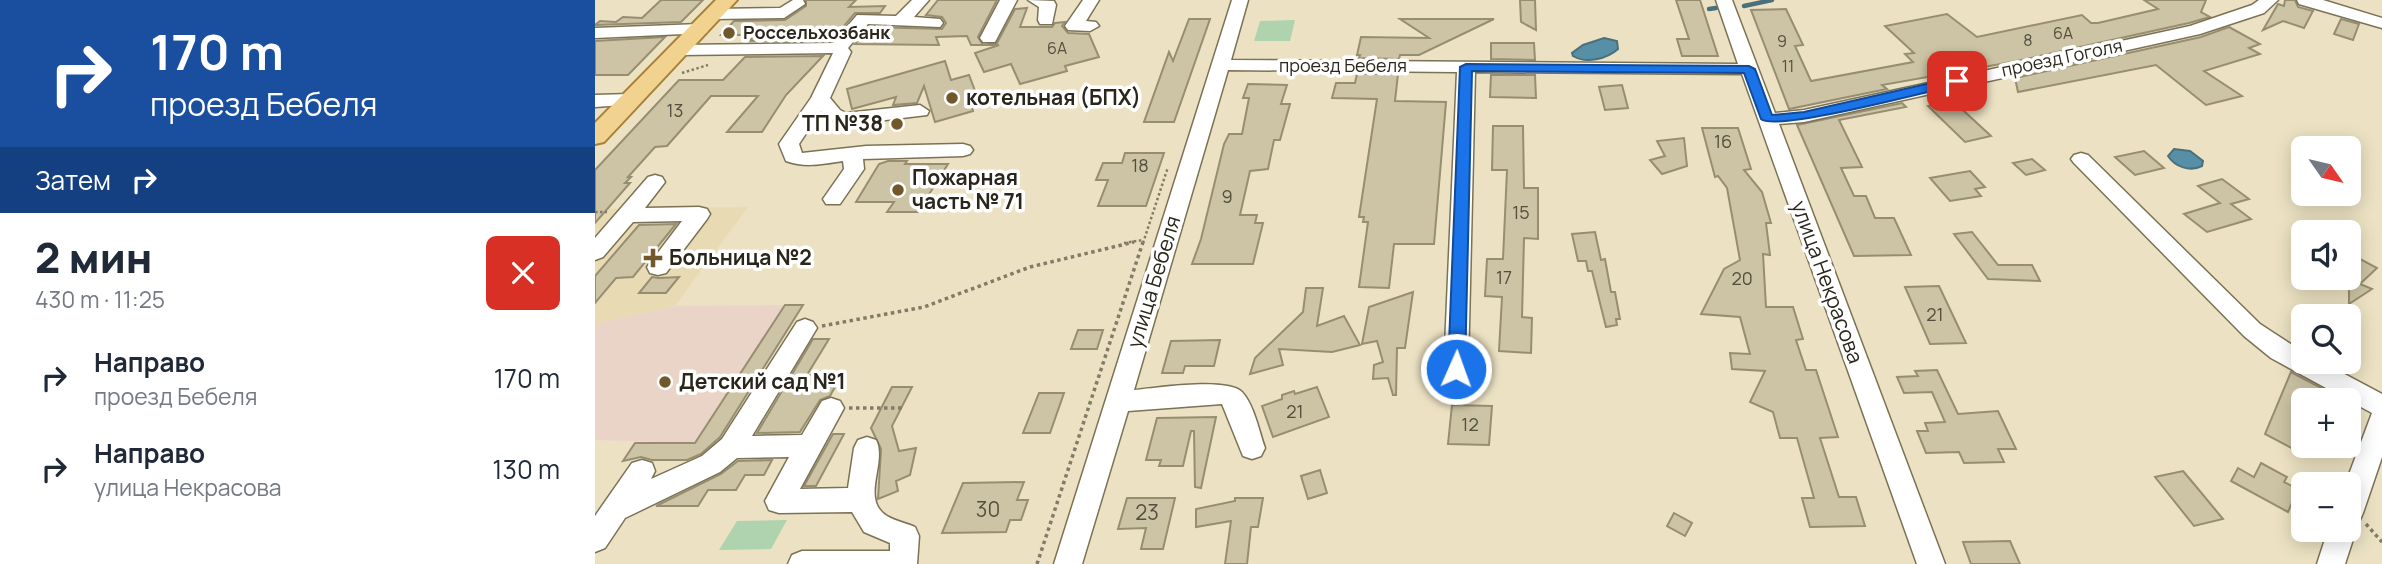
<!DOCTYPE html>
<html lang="ru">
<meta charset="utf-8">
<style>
body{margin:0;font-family:Manrope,sans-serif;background:#f2f2f3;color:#1f2937;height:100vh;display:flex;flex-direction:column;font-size:26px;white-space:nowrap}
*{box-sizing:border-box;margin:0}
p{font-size:23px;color:#747a83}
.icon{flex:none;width:38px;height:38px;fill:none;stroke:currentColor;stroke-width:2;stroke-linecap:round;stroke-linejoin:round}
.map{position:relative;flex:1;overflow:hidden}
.panel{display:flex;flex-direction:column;background:#fff;width:595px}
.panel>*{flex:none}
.banner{background:#1a4fa0;color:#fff;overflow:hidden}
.needle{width:46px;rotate:124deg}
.buttons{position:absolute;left:1696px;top:136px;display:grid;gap:14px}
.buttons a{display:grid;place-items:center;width:70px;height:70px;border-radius:10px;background:#fff;box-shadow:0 4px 18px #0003;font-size:35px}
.pin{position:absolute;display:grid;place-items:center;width:60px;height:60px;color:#fff;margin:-30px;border-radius:14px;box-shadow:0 4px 10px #0006}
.me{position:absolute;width:77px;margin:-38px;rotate:2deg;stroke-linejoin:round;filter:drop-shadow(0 0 5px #0008)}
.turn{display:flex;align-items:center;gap:24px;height:147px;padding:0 35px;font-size:32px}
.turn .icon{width:91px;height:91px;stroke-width:2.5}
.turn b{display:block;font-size:49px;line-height:60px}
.then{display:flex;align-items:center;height:66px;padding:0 35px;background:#0003;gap:14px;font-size:26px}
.round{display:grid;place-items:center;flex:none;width:74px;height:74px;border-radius:10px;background:#f2f2f3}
.head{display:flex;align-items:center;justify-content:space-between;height:119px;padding:0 35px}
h1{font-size:42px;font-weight:800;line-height:52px}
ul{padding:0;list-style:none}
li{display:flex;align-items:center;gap:21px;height:91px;padding:0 35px}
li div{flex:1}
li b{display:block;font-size:26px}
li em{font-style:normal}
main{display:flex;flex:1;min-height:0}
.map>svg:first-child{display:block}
.built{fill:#e8dbb4}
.education{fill:#ead4c7}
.green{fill:#b0d3af}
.water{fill:#578fa6;stroke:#4a707c;stroke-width:2}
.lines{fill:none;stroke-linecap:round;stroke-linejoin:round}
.stream{stroke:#4a707c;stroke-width:4.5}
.building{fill:#cdc4a5;stroke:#978e71;stroke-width:2}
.minor-casing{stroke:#7b7256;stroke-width:3}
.major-casing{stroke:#a58236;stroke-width:4}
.path-far1{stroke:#827b67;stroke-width:2.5;stroke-dasharray:2.5 2.5;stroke-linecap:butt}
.path{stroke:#827b67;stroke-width:3.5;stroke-dasharray:3.5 3.5;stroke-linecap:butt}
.minor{fill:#fff;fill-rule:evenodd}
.major{fill:#f1d28f;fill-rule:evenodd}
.route{fill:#1a73e8;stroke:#114b97;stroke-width:2}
.poi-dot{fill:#72572a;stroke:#fff;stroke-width:2.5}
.labels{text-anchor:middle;stroke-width:7;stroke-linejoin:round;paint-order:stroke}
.far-number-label{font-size:16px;fill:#534e3e}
.far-poi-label{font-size:18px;font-weight:bold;fill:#2a261b;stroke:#fff;text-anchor:start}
.far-street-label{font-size:18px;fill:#2a261b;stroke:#fff}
.number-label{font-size:18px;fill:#534e3e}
.poi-label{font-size:21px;font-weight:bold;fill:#2a261b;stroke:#fff;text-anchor:start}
.street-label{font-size:21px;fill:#2a261b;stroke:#fff}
.near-number-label{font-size:21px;fill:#534e3e}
</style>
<main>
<section class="panel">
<div class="banner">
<div class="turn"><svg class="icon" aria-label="right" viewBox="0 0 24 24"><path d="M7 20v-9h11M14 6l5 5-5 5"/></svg><div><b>170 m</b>проезд Бебеля</div></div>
<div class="then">Затем<svg class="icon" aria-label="right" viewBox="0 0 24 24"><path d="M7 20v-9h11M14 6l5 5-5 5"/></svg></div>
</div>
<div class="head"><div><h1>2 мин</h1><p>430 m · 11:25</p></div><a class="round" style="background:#d93025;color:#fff"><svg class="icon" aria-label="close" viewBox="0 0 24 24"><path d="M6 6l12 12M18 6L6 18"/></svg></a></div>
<ul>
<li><svg class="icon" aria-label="right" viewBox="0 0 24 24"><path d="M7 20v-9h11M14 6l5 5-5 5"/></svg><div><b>Направо</b><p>проезд Бебеля</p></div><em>170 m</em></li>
<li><svg class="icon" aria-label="right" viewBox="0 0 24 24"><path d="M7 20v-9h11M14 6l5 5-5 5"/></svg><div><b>Направо</b><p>улица Некрасова</p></div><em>130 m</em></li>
</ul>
</section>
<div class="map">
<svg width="1787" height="564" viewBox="0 0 1787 564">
<rect width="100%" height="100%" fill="#ece2c3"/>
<!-- built -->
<polygon class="built" points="153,207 80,306 0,324 0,209"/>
<!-- education -->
<polygon class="education" points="190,305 100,443 0,440 0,324 80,306"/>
<!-- green -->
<g class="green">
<polygon points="700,20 695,41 659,41 665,21"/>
<polygon points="192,520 176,549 124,550 142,521"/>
</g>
<!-- water -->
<g class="water">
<path d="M1009 38 1022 41 1023 49C1012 59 991 64 978 56L977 53 988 45Z"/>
<path d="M1579 149 1595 151 1608 161 1607 166C1595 172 1580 167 1573 156Z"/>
</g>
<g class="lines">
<!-- stream -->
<g class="stream">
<polyline points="1149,6 1177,0"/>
<polyline points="1114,9 1121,8"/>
</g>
</g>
<!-- building -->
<g class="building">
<polygon points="66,0 108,0 86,22 0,25 5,21 21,22 28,17 47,18"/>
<polygon points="211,0 261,0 254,7 290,6 285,13 260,13 237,40 155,41 160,35 126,35 139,21 190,20 211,6"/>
<polygon points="343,0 402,0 383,37 388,45 402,43 420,9 432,8 425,27 457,27 460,23 470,22 467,26 473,33 494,34 504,57 470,66 472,71 425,84 416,64 389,72 380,53 404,45 376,45 372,36 341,37 344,45 260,44 274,27 347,29 351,23 347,17 331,15"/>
<polygon points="925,0 940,0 941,30 926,22"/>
<polygon points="1081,0 1105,0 1123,56 1087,56 1082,39 1094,39"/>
<polygon points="1549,0 1611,0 1606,12 1615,17 1594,23 1417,62 1287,85 1292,89 1194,109 1156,10 1191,9 1208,45 1200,46 1216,81 1318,62 1310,54 1319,53 1290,26 1352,14 1382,37 1487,15 1496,23 1503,23 1563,9"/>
<polygon points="1690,0 1700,0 1703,7 1718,11 1709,28 1688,21 1668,30 1683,4 1689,6"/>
<polygon points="594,19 615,19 579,122 549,122 574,52 578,61"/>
<polygon points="805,19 899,19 824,55 805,55 804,59 764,58 765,55 762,55 766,37 834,38"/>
<polygon points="1746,19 1764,24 1758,40 1739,34"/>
<polygon points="1634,27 1665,44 1654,48 1665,54 1609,71 1647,96 1611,105 1561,65 1423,92 1420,78 1606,37"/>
<polygon points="70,37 33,75 0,75 0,41"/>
<polygon points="896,43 939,43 940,60 896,59"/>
<polygon points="228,56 191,95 167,132 132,132 163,96 116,96 72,146 60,147 33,177 36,177 30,183 35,183 0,223 0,170 84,80 128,80 150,57"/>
<polygon points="350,61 356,80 374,75 382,96 374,98 378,111 340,122 329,86 322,103 298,105 301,97 257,109 252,89"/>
<polygon points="762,74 803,74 800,101 851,102 839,244 799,244 794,288 764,287 773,222 768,222 769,217 764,217 782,99 737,98 741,83 760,83"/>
<polygon points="896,75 940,75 941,98 895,97"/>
<polygon points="653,84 692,85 686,104 695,104 685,140 679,140 673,169 655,171 645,215 662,215 660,223 668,223 658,264 597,264 606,239 629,144 634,134 647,134 654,98 648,98"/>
<polygon points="1027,85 1033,108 1010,110 1004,87"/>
<polygon points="1357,100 1396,136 1370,142 1333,106"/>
<polygon points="1307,103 1311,107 1244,120 1267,167 1246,168 1259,196 1271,196 1280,218 1299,218 1316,255 1259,256 1202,125"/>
<polygon points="898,126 928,126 929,188 943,188 943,239 929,238 927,317 937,318 936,353 904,351 907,297 890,296 892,259 908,259 912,170 897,170"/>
<polygon points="1107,128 1143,128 1156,169 1149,170 1167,192 1176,223 1171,223 1175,255 1168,254 1171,307 1198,307 1208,339 1201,340 1211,370 1221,370 1243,437 1225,438 1244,497 1261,497 1270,526 1215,527 1207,498 1219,498 1202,438 1185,438 1178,412 1155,402 1170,371 1137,369 1135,353 1155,354 1145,317 1106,314 1129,269 1145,260 1132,188 1123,176 1120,177"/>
<polygon points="1089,138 1092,166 1067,174 1055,160 1070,156 1062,141"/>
<polygon points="1549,151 1569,168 1540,175 1520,157"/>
<polygon points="530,153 569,153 551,206 503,206 513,180 501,180 508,163 527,163"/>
<polygon points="1437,159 1450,170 1431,175 1418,163"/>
<polygon points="293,161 312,161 310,164 353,164 323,212 292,212 299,202 261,202 284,164"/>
<polygon points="1375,171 1390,187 1380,189 1386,196 1355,201 1335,178"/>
<polygon points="1627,179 1654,199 1636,204 1656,219 1612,232 1589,214 1625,203 1603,186"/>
<polygon points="81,224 38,277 21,278 0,303 0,276 44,225"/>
<polygon points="1000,232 1006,260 1010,259 1016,292 1020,292 1025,319 1021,319 1022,325 1011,327 997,271 993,271 991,261 983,261 977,234"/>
<polygon points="1377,232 1403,265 1437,265 1445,281 1393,279 1359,234"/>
<polygon points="1754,253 1782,268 1765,284 1777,289 1754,304"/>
<polygon points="57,277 64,278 84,277 71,293 44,293"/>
<polygon points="1344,286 1371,343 1335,344 1310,287"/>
<polygon points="711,288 728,288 722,326 749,316 765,345 737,352 684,349 688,365 655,374 660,358 708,312"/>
<polygon points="818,292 810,348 802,348 801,395 798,395 793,378 778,379 779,365 788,362 782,341 767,344 774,307"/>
<polygon points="190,305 208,305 125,437 106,454 92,460 57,460 46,457 28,461 40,443 100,443"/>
<polygon points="483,330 508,330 502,349 476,349"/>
<polygon points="218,339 234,339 212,375 238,375 231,387 240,387 235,396 225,400 205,432 162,433"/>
<polygon points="625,340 619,366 590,366 588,373 567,373 576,341"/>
<polygon points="1342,370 1363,414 1403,411 1421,449 1403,449 1409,462 1369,463 1364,452 1331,453 1322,431 1333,431 1330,423 1350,422 1337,392 1309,393 1302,377 1323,376 1320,371"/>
<polygon points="1696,372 1745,398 1744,401 1708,401 1708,454 1670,434"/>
<polygon points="297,387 317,387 297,426 304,451 321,448 315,475 301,481 303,491 283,499 286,449 276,428"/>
<polygon points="722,387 734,417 678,437 667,406 687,399 687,395 699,391 700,394"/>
<polygon points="444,393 469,393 455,433 428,433"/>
<polygon points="857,405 897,406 894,445 853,444"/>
<polygon points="621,417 606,488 600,487 599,431 596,431 588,466 564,466 566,460 551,460 562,418"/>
<polygon points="238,434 249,434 221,486 209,486"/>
<polygon points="177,460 169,475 150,475 141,490 113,490 103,506 61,506 126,474 143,461"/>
<polygon points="1666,463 1692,477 1689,482 1703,489 1693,512 1636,481 1643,468 1659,477"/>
<polygon points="725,470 732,493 713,499 706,476"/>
<polygon points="1588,471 1599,484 1628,519 1599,526 1560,477"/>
<polygon points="429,482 422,500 433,500 426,520 415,520 411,532 347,533 368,483"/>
<polygon points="532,498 580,498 568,549 546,549 551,528 523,529"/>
<polygon points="640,498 668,498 663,527 656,527 652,564 630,564 636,521 601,527 601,509 640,501"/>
<polygon points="1079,513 1097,523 1090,536 1072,526"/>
<polygon points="1415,541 1425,564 1376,564 1368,542"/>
</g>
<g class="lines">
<defs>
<g id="minor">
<polygon points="198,0 208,0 210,4 189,18 119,19 111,14 119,9 185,8"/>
<path d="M317 0H334L319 17 345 19 348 23 345 27 273 24 253 48 256 52 235 98 245 110 251 113 325 105 334 111 332 115 249 125 231 118 226 111 204 144 207 153 271 146 368 144 375 146 378 150 375 154 368 156 268 159 269 169 245 204H231L228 199 249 169 248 161C228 164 210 168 191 161L184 144 216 98 238 53 84 55 75 50 84 45 238 43 262 15 301 16Z"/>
<polygon points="405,0 422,0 400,42 388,42 385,38"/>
<polygon points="433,0 459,1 461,5 457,24 445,24 443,20 444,7"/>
<polygon points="488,0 504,0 491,21 501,22 504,26 495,31 473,30 470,26"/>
<path d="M637 0H653L636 60 1143 64 1121 0H1137L1180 113 1209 110 1595 26 1657 5 1664 0H1683L1669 13 1605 34 1209 122 1184 124 1350 564H1322L1147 74 880 72 873 369 870 376 861 379 852 376 849 369 862 72 633 70 539 390C561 388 632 377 647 392 659 405 664 431 670 448L666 456 657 459 648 456 627 404 533 411 487 564H459Z"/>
<polygon points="1702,0 1728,0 1787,18 1787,28 1704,4"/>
<polygon points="105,24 111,25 114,29 111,33 0,38 0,28"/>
<polygon points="35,94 42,96 44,100 42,104 0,107 0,95"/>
<polygon points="1486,153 1493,155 1665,324 1708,352 1708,362 1727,362 1787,394 1787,457 1768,513 1764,522 1758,524 1761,530 1750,564 1722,564 1733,530 1754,530 1754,485 1750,485 1777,413 1676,358 1649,336 1479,163 1476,159 1479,155"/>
<polygon points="60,175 67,177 70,182 50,208 104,207 112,209 115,214 112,219 71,273 63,275 55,273 52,267 87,221 38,222 8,257 0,260 0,238 53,177"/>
<path d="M210 319 218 322 222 328 157 436 207 435 227 401 236 398 245 401 249 408 205 489 253 488 259 448 263 440 272 437 281 440C292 462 267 496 289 514 296 520 311 523 320 527L324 536 322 564H193L197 555 207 551H295V543L269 532 257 512 184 513 174 510 170 501 194 457 142 458 125 472 30 518 10 548 0 552V516L37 463 47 460 57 463 60 471 56 479 107 456 127 439 202 322Z"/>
</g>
<polygon id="major" points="121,0 142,0 9,142 0,144 0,123"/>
</defs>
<!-- minor casing -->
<use href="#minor" class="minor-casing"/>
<!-- major casing -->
<use href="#major" class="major-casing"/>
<!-- path-far1 -->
<g class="path-far1">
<polyline points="87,73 113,65"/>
<polyline points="0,212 12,212"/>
<polyline points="529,243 548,240"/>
<polyline points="548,243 573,167"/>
</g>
<!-- path -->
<g class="path">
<polyline points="227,326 329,307 435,267 539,242"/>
<polyline points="254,408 308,408"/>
<polyline points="1771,524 1787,542"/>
<polyline points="442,564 548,242"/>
</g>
<!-- minor -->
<use href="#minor" class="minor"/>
<!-- major -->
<use href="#major" class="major"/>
</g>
<!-- route -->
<path class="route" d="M871 64 1154 66 1160 69 1177 115 1209 112 1362 77 1369 81 1362 85C1334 91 1181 132 1166 119L1149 73 877 71 870 369 867 373H855L853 369 865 67Z"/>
<!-- markers -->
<g class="poi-dot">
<circle cx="134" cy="33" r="7"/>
<circle cx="357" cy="98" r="7"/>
<circle cx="302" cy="124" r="7"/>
<circle cx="303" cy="190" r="7"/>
<path d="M54.5 247.5h7v7h7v7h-7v7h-7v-7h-7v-7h7z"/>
<circle cx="70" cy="382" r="7"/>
</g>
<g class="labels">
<!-- far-number labels -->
<g class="far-number-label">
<text x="1468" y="39">6А</text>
<text x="1433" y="46">8</text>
<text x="1187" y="47">9</text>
<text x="462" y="54">6А</text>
<text x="1193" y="72">11</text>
</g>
<!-- far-poi labels -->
<g class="far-poi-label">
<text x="148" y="39">Россельхозбанк</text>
</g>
<!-- far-street labels -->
<g class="far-street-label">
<text transform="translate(1467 58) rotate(-12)" y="6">проезд Гоголя</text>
<text x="748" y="72">проезд Бебеля</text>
</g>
<!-- number labels -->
<g class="number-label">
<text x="80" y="117">13</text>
<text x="1128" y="148">16</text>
<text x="545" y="172">18</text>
<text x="632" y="203">9</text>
<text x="926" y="219">15</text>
<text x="909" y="284">17</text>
<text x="1147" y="285">20</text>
<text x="1340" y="321">21</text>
<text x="700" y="418">21</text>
<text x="875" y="431">12</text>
</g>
<!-- poi labels -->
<g class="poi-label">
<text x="371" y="105">котельная (БПХ)</text>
<text x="288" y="131" text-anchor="end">ТП №38</text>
<text x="317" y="185">Пожарная<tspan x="317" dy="24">часть № 71</tspan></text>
<text x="74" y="265">Больница №2</text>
<text x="84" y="389">Детский сад №1</text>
</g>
<!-- street labels -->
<g class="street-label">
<text transform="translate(559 282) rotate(-73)" y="7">улица Бебеля</text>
<text transform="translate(1232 282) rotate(70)" y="7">улица Некрасова</text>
</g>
<!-- near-number labels -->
<g class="near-number-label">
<text x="393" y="517">30</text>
<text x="552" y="520">23</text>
</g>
</g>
</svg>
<div class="buttons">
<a><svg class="needle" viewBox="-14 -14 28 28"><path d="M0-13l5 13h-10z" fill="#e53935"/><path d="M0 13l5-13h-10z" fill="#747a83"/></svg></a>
<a><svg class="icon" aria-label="sound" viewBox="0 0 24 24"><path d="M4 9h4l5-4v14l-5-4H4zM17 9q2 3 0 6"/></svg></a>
<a><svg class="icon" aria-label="search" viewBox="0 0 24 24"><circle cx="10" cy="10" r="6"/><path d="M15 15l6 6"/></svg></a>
<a>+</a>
<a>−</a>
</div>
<div class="pin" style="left:1362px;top:81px;background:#d93025"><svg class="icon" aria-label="arrive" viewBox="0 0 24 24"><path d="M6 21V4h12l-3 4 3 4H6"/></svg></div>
<svg class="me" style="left:861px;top:369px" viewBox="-20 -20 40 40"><circle r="17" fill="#1a73e8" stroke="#fff" stroke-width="3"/><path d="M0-11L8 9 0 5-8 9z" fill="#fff"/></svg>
</div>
</main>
